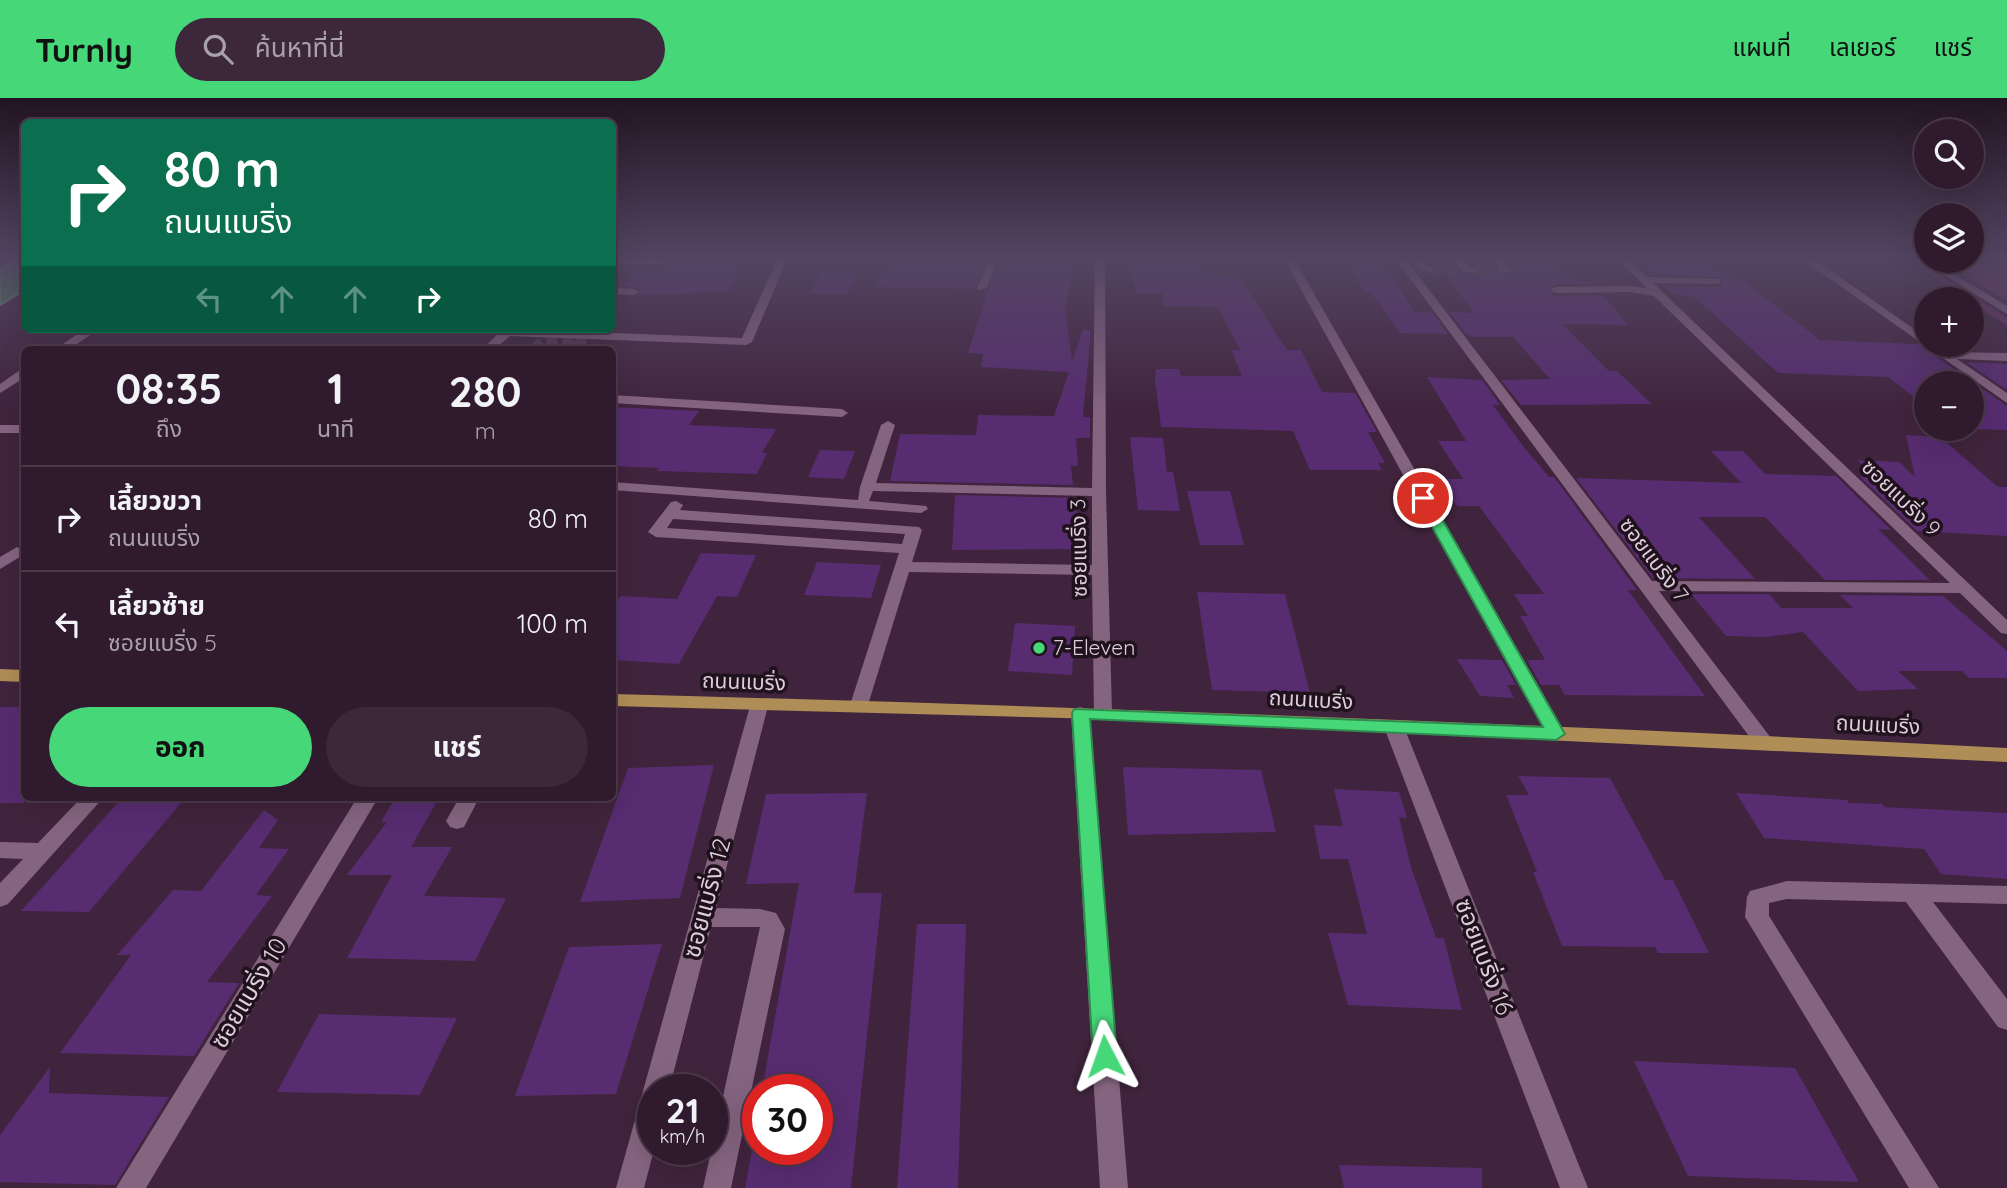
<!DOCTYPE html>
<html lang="th">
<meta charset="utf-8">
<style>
body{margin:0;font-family:Quicksand,"Noto Sans Thai",sans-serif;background:#3c283a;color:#f1f3f6;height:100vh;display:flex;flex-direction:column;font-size:26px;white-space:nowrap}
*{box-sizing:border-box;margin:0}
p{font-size:23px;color:#a8a1aa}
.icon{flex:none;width:38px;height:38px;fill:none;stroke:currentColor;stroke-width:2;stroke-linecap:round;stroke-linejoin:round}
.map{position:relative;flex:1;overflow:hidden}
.sheet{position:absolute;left:21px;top:248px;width:595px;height:455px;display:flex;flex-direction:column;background:#301b2e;border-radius:10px;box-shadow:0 7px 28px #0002,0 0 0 2px #4b394a}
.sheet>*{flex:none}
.banner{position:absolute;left:21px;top:21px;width:595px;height:214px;border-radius:10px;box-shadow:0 7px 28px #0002,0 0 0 2px #4b394a;background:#0b6e4f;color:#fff;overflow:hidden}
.fabs{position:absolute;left:1914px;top:21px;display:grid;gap:14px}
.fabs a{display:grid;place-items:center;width:70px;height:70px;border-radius:50%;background:#301b2e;box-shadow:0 7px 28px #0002,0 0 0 2px #4b394a;font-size:35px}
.speed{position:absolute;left:637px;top:976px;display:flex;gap:14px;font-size:35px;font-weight:700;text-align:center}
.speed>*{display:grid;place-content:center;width:91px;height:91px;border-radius:50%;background:#301b2e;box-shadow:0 7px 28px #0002,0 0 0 2px #4b394a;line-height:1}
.speed small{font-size:18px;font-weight:400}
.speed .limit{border:10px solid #d22;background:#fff;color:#111}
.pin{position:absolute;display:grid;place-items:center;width:60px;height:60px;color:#fff;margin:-30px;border:4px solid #fff;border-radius:50%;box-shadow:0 2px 7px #0007}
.me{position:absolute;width:77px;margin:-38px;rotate:356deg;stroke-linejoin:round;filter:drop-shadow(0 0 5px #0008)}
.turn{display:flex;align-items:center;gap:24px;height:147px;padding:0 28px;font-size:32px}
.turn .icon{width:91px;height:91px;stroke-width:2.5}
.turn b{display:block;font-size:49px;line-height:60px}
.lanes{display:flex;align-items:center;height:66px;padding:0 28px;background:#0003;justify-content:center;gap:35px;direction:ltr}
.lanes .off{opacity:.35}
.eta{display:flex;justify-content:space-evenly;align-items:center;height:119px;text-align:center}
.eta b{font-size:42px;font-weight:700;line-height:49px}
.button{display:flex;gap:14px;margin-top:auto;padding:14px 28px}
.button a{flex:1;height:80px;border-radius:42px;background:#46d779;color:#111;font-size:28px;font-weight:700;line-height:80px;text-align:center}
.button a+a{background:#3c283a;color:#f1f3f6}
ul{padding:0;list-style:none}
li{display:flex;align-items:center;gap:21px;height:105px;padding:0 28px;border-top:2px solid #4b394a}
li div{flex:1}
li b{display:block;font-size:26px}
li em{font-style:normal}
header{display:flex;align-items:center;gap:42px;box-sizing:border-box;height:98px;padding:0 35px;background:#46d779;color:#111}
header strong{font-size:33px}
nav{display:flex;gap:38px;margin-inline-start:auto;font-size:24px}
.search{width:490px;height:63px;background:#3c283a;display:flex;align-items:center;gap:18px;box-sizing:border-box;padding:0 24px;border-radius:38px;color:#a8a1aa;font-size:26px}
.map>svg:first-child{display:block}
.green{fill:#672e61}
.water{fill:#3b8d55;stroke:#6ca07d;stroke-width:2}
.building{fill:#572c70}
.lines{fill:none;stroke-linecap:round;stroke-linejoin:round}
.minor-tunnel{stroke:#583d55;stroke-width:11;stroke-dasharray:11 5;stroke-linecap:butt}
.minor{fill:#856480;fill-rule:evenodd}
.major{fill:#af8d56;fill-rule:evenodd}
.route{fill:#46d779;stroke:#2e8c4f;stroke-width:2}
.poi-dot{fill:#46d779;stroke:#1f121d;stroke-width:2.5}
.labels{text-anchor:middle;stroke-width:7;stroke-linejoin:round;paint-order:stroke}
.street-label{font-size:21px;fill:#deccdb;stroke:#1f121d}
.poi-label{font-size:21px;fill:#deccdb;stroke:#1f121d;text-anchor:start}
.near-street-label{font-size:24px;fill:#deccdb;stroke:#1f121d}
</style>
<header>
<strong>Turnly</strong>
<div class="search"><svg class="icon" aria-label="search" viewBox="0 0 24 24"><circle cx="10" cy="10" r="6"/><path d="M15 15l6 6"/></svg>ค้นหาที่นี่</div>
<nav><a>แผนที่</a><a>เลเยอร์</a><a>แชร์</a></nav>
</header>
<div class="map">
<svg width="2007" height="1090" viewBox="0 0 2007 1090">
<rect width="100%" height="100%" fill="#40243d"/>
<!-- green -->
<g class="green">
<polygon points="1904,159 1911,159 2007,220 2007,227 1972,205 1972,201 1966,201"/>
<polygon points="1972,159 2007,159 2007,203 1942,163 1972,163"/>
</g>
<!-- water -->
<polygon class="water" points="24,159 24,192 0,207 0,170"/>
<!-- building -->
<g class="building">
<polygon points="665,159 742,159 730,193 640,197 641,193 635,189 623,188 641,169 661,169 667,165 668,162"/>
<polygon points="893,159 987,159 975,191 875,189"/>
<polygon points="1002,159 1071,159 1072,180 1065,211 1072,264 1083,231 1091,233 1083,319 1090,319 1090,340 1076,340 1078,368 1071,368 1073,387 890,383 900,336 976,337 978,317 1054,318 1069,274 981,269 983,256 968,255 988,192"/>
<polygon points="1126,159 1188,159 1189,165 1204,165 1207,178 1239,179 1287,252 1301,252 1322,294 1355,295 1377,334 1368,334 1385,365 1378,365 1382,372 1310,372 1293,333 1161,329 1155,282 1156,271 1179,271 1181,278 1242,278 1231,252 1240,252 1218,209 1164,208 1162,195 1137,195"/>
<polygon points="1432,159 1448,159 1461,176 1475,178 1482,171 1468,162 1491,163 1496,169 1496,175 1508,178 1516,172 1508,163 1555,163 1575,183 1590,183 1593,186 1555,186 1548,193 1555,198 1602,197 1628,227 1562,226 1609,273 1617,273 1652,306 1521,307 1501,282 1550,281 1513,239 1473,239 1466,236 1450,214 1474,215"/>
<polygon points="1632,159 1702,159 1718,171 1728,171 1820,242 1918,246 2007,308 2007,332 1972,331 1972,285 1927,285 1927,309 1888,279 1778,275 1695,199 1674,196 1664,188 1717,189 1722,187 1722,179 1652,177"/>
<polygon points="1348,162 1384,163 1414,214 1432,214 1448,236 1400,235 1371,195 1365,195"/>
<polygon points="822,173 858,173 848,196 810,195"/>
<polygon points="1966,264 2007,266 2007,292"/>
<polygon points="1427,279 1482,282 1500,307 1493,307 1523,348 1549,379 1554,379 1637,492 1628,492 1705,598 1565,597 1559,587 1541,587 1527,562 1545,562 1520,518 1528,518 1514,496 1544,496 1479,408 1457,408 1437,381 1463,381 1438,343 1466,343"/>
<polygon points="612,309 699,313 689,327 776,331 762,355 767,355 757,376 657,373 659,370 612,368"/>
<polygon points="1906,337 1940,339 1998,389 2007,389 2007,438 1917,433 1860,379 1875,379 1857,362 1899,364 1915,379"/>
<polygon points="1130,339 1163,340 1167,374 1173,374 1180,413 1138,412"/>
<polygon points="820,352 855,353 844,381 808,379"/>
<polygon points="1711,353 1743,353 1765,376 1836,378 1891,432 1878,431 1930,482 1825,482 1765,419 1699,419 1755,481 1653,480 1576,380 1741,385"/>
<polygon points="1187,393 1230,393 1244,447 1200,447"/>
<polygon points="955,397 1075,400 1081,451 952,452"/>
<polygon points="701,455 756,457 737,499 717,498 679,566 612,562 612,510 621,498 677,501"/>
<polygon points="817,464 881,467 871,500 804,497"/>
<polygon points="1197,494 1285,496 1310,595 1212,592"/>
<polygon points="1691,496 1769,496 1781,510 1853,510 1840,497 1943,498 2007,553 2007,580 1969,580 1962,573 1898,573 1918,591 1858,593 1803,534 1766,539 1726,538"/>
<polygon points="1015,525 1075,528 1072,577 1008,573"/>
<polygon points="1457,561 1502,562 1516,587 1507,587 1514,600 1480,598"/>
<rect x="0" y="609" width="24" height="96"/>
<polygon points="714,667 680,800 580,804 628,670"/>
<polygon points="1123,669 1261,672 1276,734 1128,737"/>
<polygon points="1518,678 1610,680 1665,782 1673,782 1709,855 1658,855 1655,849 1562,848 1533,774 1537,774 1506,697 1529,697"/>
<polygon points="1334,691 1399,694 1407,720 1399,719 1410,766 1436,840 1444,840 1462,912 1348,907 1328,835 1367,836 1348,761 1320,761 1314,727 1343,728"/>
<polygon points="867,695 854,795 882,795 851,1090 745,1090 752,1052 817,1052 817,992 762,992 799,785 746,786 766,696"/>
<polygon points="1736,695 1847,702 1849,705 1882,706 1884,709 2007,715 2007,781 1941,776 1924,751 1764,740"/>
<polygon points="122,700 185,700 89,814 21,813"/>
<polygon points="395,700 439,700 411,749 452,749 424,798 506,800 475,863 347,860 392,777 347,777 387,724 381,724"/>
<polygon points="264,712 278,722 259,750 289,751 256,797 272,798 207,884 239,885 194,958 60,955 131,857 117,857 173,792 201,793"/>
<polygon points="917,826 966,826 958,1090 897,1090"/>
<polygon points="662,846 616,996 515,998 569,849"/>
<polygon points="319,916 457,920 420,997 277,994"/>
<polygon points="1634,963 1795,970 1859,1084 1688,1078"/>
<polygon points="50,969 49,995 169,999 115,1087 0,1084 0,1037"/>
<polygon points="1339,1067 1482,1070 1482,1090 1344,1090"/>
</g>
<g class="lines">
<!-- minor-tunnel -->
<g class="minor-tunnel">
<polyline points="1431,171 1467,172"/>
<polyline points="1475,172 1502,172"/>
<polyline points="534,252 543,243 581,244 573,252"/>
</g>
<!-- minor -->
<g class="minor">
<polygon points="778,159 788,159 752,244 746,247 510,238 494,252 481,252 497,237 432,234 426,231 513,231 742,240"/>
<polygon points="990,159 1000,159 987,190 978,192 977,190"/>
<path d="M1095 159H1105L1106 394 1112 615 1110 619H1096L1094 615 1092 477 909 474 867 610 865 614H851L849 610 899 455 656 439 648 434 671 404 676 403 683 407 680 412 919 429 922 432 912 464 1092 467V398L873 393 869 403 926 408 928 411 921 415 612 392V384L858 402 860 389 881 327 888 323 895 327 876 385 1092 390ZM673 421 905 436 902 446 667 430Z"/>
<polygon points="1283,159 1293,159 1566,636 1563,641 1549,641 1546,636"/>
<polygon points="1394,159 1404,159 1652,483 1950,485 1654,198 1630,194 1555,195 1550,192 1555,189 1630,188 1647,190 1615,159 1626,159 1647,179 1720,181 1720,185 1716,186 1653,185 2007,522 2007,536 2001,535 1960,495 1659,493 1774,644 1771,649 1757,649"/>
<polygon points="1409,159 1419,159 1427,168 1436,171 1431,174 1421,173"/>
<polygon points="1451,159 1461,159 1470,169 1480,172 1475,175 1463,174"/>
<polygon points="1491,159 1501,159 1513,172 1508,175 1498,174 1497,172 1500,169"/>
<polygon points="1799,159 1811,159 1927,240 1927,247 1936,247 1946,254 2007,255 2007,263 1957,261 2007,295 2007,305"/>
<polygon points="612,160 661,160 666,163 661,166 612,166"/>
<polygon points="1927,160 2007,208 2007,216 1925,165 1923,163"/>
<polygon points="612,190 634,191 639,194 634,197 612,196"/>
<polygon points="85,231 99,231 68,252 54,252"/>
<polygon points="20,272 24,272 24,280 0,295 0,286"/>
<polygon points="612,297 842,311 848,315 842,319 612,305"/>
<rect x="0" y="327" width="24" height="8"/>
<polygon points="17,449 24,454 23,457 0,471 0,459"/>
<polygon points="759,602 766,604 768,608 716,810 760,811 776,815 785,831 731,1090 703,1090 760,829 711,829 669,992 653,992 654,1052 644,1090 616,1090 750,608 752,604"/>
<polygon points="1080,609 1087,611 1089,615 1128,1090 1100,1090 1071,615 1073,611"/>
<polygon points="1394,623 1401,624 1404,629 1588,1090 1560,1090 1384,629 1387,624"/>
<polygon points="81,700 103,700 8,806 0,809 0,785 23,761 0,760 0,744 38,745"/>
<polygon points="357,700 378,700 146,1090 116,1090"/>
<polygon points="459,700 479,700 464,729 457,731 450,729 446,723"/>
<polygon points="1787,783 2007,788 2007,806 1933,804 2007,901 2007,932 1998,929 1906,804 1787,801 1769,805 1769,818 1939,1090 1909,1090 1745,819 1747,799 1750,793"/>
</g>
<!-- major -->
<g class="major">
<polygon points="0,571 24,572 24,584 0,583"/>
<path d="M612 596C1078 608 1542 626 2007 650V664L1103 621 612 608Z"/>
</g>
</g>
<!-- sky -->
<linearGradient id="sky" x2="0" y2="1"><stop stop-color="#231422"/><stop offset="0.51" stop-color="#534562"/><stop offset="1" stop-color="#534562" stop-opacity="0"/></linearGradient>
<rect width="2007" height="312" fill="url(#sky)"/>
<!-- route -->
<polygon class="route" points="1423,396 1430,400 1565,636 1556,642 1090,621 1117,958 1113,966 1105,969 1096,966 1093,958 1072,615 1074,611 1543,629 1416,400"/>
<!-- markers -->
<circle class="poi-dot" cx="1039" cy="550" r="7"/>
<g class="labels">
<!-- street labels -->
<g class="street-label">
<text transform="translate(1901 400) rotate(44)" y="7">ซอยแบริ่ง 9</text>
<text transform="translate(1079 450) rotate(-91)" y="7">ซอยแบริ่ง 3</text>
<text transform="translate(1654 462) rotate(53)" y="7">ซอยแบริ่ง 7</text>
<text transform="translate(744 584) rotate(2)" y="7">ถนนแบริ่ง</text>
<text transform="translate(1311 602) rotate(3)" y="7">ถนนแบริ่ง</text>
<text transform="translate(1878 627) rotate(3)" y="7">ถนนแบริ่ง</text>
</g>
<!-- poi labels -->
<g class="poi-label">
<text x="1053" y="557">7-Eleven</text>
</g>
<!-- near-street labels -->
<g class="near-street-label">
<text transform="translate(707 800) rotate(-75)" y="8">ซอยแบริ่ง 12</text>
<text transform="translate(1484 859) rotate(69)" y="8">ซอยแบริ่ง 16</text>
<text transform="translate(249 895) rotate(-59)" y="8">ซอยแบริ่ง 10</text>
</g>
</g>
</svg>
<div class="fabs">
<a><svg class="icon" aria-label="search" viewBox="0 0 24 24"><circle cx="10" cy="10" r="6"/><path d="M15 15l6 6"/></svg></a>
<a><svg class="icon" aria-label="layers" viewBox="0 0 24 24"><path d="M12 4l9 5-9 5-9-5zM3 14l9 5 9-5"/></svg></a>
<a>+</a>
<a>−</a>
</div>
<div class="speed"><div>21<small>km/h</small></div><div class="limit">30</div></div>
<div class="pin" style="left:1423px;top:400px;background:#d93025"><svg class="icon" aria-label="arrive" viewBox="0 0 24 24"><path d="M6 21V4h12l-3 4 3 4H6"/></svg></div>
<svg class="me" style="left:1105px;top:958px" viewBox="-20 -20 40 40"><path d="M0-17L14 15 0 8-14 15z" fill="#46d779" stroke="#fff" stroke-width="4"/></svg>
<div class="banner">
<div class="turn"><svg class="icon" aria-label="right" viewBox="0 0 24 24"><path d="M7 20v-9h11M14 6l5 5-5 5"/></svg><div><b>80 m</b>ถนนแบริ่ง</div></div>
<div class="lanes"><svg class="icon off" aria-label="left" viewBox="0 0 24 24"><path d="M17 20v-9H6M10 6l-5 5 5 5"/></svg><svg class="icon off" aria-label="ahead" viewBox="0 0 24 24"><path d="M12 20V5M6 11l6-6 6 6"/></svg><svg class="icon off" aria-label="ahead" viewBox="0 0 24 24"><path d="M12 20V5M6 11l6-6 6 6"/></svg><svg class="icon" aria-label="right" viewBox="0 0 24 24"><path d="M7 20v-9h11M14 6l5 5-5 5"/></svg></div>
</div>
<section class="sheet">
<div class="eta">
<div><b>08:35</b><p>ถึง</p></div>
<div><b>1</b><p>นาที</p></div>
<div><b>280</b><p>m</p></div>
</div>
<ul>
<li><svg class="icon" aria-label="right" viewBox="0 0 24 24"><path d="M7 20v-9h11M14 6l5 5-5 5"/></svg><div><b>เลี้ยวขวา</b><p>ถนนแบริ่ง</p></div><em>80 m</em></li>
<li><svg class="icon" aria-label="left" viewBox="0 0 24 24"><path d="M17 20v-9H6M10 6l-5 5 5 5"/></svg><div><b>เลี้ยวซ้าย</b><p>ซอยแบริ่ง 5</p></div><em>100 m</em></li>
</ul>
<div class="button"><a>ออก</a><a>แชร์</a></div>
</section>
</div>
